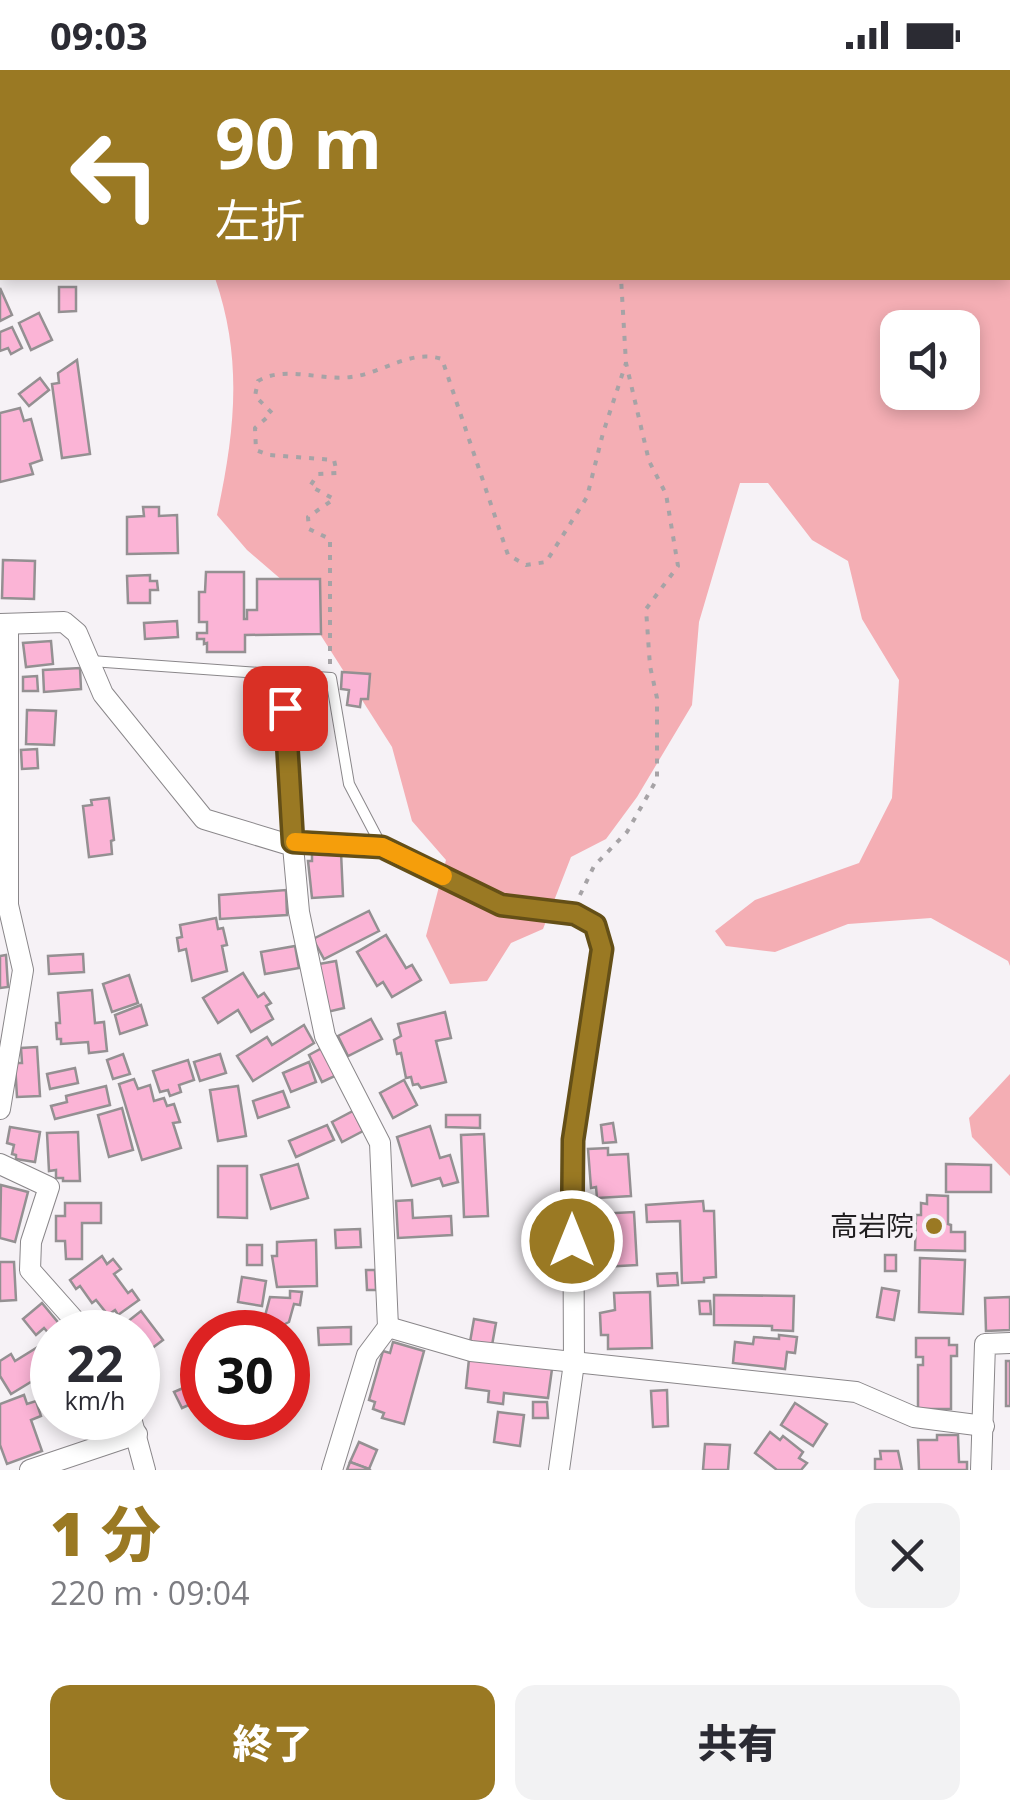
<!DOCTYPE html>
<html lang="ja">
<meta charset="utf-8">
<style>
body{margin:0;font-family:"Open Sans","Noto Sans JP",sans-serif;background:#f2f2f3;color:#2b2b33;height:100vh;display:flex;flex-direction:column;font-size:38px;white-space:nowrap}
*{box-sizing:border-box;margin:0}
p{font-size:32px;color:#7c7c81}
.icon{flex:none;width:55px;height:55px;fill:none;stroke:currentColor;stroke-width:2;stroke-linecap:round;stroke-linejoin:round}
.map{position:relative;height:1400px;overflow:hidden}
.sheet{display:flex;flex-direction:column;background:#fff;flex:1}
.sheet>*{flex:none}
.banner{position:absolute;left:0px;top:0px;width:1010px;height:210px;box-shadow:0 5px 15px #0003;background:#9a7923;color:#fff;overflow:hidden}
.controls{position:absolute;left:880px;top:240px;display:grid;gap:20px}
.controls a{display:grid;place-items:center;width:100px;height:100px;border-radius:20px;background:#fff;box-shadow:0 5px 15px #0003;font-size:50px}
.speed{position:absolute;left:30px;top:1240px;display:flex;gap:20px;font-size:50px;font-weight:700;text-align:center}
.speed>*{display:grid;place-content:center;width:130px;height:130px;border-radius:50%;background:#fff;box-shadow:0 5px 15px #0003;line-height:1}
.speed small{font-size:25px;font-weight:400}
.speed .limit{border:15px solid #d22;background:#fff;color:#111}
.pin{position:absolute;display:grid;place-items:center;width:85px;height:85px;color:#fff;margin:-42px;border-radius:20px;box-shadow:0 5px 15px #0006}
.me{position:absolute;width:110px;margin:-55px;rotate:0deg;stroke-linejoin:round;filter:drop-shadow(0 0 8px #0008)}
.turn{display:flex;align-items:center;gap:35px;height:210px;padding:0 50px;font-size:45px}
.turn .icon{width:130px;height:130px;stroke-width:2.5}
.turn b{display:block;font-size:70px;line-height:85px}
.round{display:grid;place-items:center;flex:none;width:105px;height:105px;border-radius:20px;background:#f2f2f3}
.head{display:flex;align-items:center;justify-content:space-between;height:170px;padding:0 50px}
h1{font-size:60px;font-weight:800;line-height:75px;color:#9a7923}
.cta{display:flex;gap:20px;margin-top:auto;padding:20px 50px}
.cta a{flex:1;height:115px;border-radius:20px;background:#9a7923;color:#fff;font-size:40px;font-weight:800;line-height:115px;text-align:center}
.cta a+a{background:#f2f2f3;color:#2b2b33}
.status{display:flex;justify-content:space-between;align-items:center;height:70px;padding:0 50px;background:#fff;direction:ltr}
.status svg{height:28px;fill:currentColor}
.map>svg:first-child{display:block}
.green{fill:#f4aeb4;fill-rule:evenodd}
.building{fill:#fbb4d6;stroke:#949092;stroke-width:2.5}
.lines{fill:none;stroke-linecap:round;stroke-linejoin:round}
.lane-casing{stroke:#8a878a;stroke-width:12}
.street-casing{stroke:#8a878a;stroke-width:22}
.path{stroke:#a6a3a6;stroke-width:4;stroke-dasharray:5 8;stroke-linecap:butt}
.lane{stroke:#fff;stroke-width:10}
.street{stroke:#fff;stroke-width:20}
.route-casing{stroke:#644f17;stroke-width:25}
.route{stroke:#9a7923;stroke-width:18}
.slow{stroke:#f59e0b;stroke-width:18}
.poi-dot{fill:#9a7923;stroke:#f6f2f6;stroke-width:4}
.labels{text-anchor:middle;stroke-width:8;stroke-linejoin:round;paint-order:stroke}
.poi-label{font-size:28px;fill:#201e20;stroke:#f6f2f6;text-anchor:end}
</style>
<div class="status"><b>09:03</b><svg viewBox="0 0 49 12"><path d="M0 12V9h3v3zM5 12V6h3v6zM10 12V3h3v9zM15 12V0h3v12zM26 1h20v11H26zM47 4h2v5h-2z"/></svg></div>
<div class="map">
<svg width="1010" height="1400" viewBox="0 0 1010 1400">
<rect width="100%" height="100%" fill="#f6f2f6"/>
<!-- green -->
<g class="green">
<path d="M71 0H1010V896L1008 891 931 848 848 854 775 882 726 876 715 861 755 830 859 793 892 728 899 610 862 549 848 491 812 470 768 413H740L699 552 692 635 637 727 606 769 571 787 543 859 511 873 487 911 450 914 426 866 446 790 412 751 392 677 290 517 247 480 217 445C235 362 243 289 215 208H1008V2ZM898 258H962V322H898Z"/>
<polygon points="1010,1004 1010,1106 972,1067 969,1048"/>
</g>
<!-- building -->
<g class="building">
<polygon points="59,217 76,217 76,241 59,242"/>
<polygon points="0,218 12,245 0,251"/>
<polygon points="39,243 52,270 31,280 19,253"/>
<polygon points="12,257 22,278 11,284 8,278 0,281 0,262"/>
<polygon points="77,290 90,384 62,388 52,314 59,313 58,303"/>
<polygon points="40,308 49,320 29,336 19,324"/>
<polygon points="20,338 24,351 31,349 42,390 30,394 33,404 0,412 0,343"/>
<polygon points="143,437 159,437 159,446 177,445 178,483 127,484 127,447 144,446"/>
<polygon points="3,490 35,491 34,529 2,528"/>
<polygon points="206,502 244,502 244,549 247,549 247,540 257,540 257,509 320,509 321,564 245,565 245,582 207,582 207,573 204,574 204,569 197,569 197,563 207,563 207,552 199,552 199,522 205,522"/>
<polygon points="150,505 150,511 157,511 158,520 150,520 150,533 128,533 127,506"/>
<polygon points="177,551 178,567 145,569 144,553"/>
<polygon points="51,571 53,594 26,597 23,573"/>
<polygon points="80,598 81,619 44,622 43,600"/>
<polygon points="342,602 370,604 368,629 361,629 360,637 347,635 349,620 341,619"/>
<polygon points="37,606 38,621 23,621 23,607"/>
<polygon points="27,640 56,641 54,675 26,674"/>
<polygon points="37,679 38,698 22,699 21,680"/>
<polygon points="109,728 114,770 111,771 112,784 89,787 83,736 92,735 91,730"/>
<polygon points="341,782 343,826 312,828 308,791 312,791 312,783"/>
<polygon points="286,820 287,845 220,849 219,825"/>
<polygon points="369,841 379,861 324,889 313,869"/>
<polygon points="216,848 218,859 223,858 227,875 222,876 227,901 192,911 186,879 179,881 177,868 182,867 180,855"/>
<polygon points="386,865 406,898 412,895 421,910 392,927 383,912 377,916 357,882"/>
<polygon points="295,876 299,898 265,904 261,882"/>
<polygon points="83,884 84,902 49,904 48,886"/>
<polygon points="6,885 8,917 0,918 0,886"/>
<polygon points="336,891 344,938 327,942 319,894"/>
<polygon points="243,903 258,927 264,923 271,933 266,936 273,949 251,962 238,940 218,953 203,928"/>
<polygon points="129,905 138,933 112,942 103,914"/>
<polygon points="92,920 95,953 104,952 107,981 89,983 88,972 61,974 61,969 57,969 56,953 60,953 58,923"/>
<polygon points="141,935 147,955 120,964 115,945"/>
<polygon points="445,942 451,968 436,971 446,1012 421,1018 418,1014 413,1015 411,1007 406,1008 401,983 397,984 394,970 401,966 398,954"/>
<polygon points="371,949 382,969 348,986 338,966"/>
<polygon points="304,955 314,973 253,1011 237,986 267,967 272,975"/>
<polygon points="37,977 40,1026 17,1027 15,993 22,993 21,978"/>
<polygon points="322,978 335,1006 322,1012 309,985"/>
<polygon points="123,984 130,1004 113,1009 107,990"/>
<polygon points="220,984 226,1003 200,1011 194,992"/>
<polygon points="188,990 194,1010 179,1015 181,1022 170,1026 168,1020 160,1022 153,1001"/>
<polygon points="309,992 316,1012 291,1022 283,1003"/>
<polygon points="75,998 78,1013 50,1019 47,1004"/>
<polygon points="134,1009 138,1019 150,1015 154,1031 164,1028 167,1036 174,1034 180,1052 173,1053 181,1078 142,1090 119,1014"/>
<polygon points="404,1010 417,1035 393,1048 380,1023"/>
<polygon points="106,1016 110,1035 55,1049 51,1036 67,1032 66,1026"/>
<polygon points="238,1016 246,1066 218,1071 210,1020"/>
<polygon points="283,1021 289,1037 258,1048 253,1031"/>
<polygon points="122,1038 133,1080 109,1087 98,1045"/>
<polygon points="353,1041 363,1061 342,1072 332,1052"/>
<polygon points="446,1045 480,1045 480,1058 446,1057"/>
<polygon points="613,1053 616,1072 603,1073 601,1055"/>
<polygon points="327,1055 334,1070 296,1087 289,1071"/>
<polygon points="430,1056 440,1088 450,1085 458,1112 443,1116 440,1108 412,1116 397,1067"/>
<polygon points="10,1057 40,1062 35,1092 16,1089 16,1085 12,1084 14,1075 7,1073"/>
<polygon points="78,1062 80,1111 63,1111 63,1108 56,1108 56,1100 49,1101 47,1063"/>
<polygon points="484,1064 488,1146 464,1147 461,1065"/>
<polygon points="608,1078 608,1085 628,1084 631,1126 597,1128 596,1117 591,1118 588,1079"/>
<polygon points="298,1094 308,1128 271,1139 261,1105"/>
<polygon points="946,1094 991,1095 991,1122 946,1122"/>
<polygon points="218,1096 247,1096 247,1148 218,1147"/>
<polygon points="1,1115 28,1122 15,1172 0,1168"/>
<polygon points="927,1125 948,1126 948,1154 951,1155 951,1162 965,1162 965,1181 915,1180 916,1145 921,1145 921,1133 927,1134"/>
<polygon points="412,1130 413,1148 451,1146 452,1165 398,1168 396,1131"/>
<polygon points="703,1131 704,1141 714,1141 716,1207 704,1208 704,1212 682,1213 680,1151 647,1152 646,1135"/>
<polygon points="65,1133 101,1133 101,1153 82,1153 82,1189 66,1189 65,1171 56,1171 56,1146 65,1146"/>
<polygon points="634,1142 637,1195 602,1197 602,1190 594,1190 593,1171 598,1171 597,1144"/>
<polygon points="360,1159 361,1177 336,1178 335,1160"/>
<polygon points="316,1170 317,1216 277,1217 272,1186 277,1186 277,1172"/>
<rect x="247" y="1175" width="15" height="20"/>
<rect x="885" y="1185" width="11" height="16"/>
<polygon points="102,1186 107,1194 113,1189 121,1199 114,1204 128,1223 132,1220 139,1230 118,1245 115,1240 108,1245 96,1230 92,1233 80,1216 76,1219 70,1210"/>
<polygon points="920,1188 965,1190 963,1244 919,1242"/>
<polygon points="0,1192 14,1192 16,1230 0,1231"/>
<polygon points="366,1200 375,1200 376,1220 367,1220"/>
<polygon points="677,1203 678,1215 658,1216 657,1204"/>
<polygon points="242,1207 266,1211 262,1236 238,1232"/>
<polygon points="882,1218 899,1221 894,1250 877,1247"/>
<polygon points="290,1221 302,1222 300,1235 294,1234 289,1252 277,1258 277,1262 246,1262 240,1259 241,1245 249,1244 250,1249 265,1246 270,1227 290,1228"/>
<polygon points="650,1222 652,1278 608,1279 608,1265 601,1265 600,1243 615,1240 614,1223"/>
<polygon points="714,1225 794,1226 793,1261 772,1260 772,1256 714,1255"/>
<polygon points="1010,1227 1010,1260 986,1261 985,1228"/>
<polygon points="699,1231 710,1231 711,1244 700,1244"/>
<polygon points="42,1233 61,1256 51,1266 44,1258 36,1265 23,1249"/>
<polygon points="141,1241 163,1270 139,1288 138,1262 117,1260"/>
<polygon points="474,1249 496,1253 492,1275 470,1272"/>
<polygon points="351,1257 351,1274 319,1275 318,1258"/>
<polygon points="779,1265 797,1267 795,1283 787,1282 785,1299 733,1293 735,1272 753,1274 754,1267 779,1269"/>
<polygon points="916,1268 949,1268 949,1275 957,1275 957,1286 951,1286 951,1339 918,1339 918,1295 923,1295 923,1287 916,1287"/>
<polygon points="46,1272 52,1282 52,1299 11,1324 0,1306 0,1291 11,1284 15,1291"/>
<polygon points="393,1272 424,1281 404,1354 382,1348 384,1343 373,1339 375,1332 369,1330 383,1281 390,1283"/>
<polygon points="469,1289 552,1299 548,1328 504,1323 503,1334 488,1332 489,1321 466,1318"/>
<rect x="1006" y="1291" width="4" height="45"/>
<polygon points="202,1310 202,1329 182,1338 174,1322"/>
<polygon points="667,1320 668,1356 653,1357 651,1321"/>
<polygon points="24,1325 27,1334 36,1331 41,1346 31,1350 42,1381 7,1394 0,1375 0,1334"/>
<polygon points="533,1332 547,1332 548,1348 533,1348"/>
<polygon points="795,1333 827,1354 813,1376 781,1355"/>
<polygon points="498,1342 524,1345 520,1376 494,1372"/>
<polygon points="73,1348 115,1348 115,1350 79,1364"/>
<polygon points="770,1362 780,1370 783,1366 803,1382 799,1388 807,1393 801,1400 777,1400 755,1383"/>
<polygon points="937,1365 958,1365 959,1392 967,1392 967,1400 919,1400 918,1370 937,1370"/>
<polygon points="359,1372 377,1380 369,1399 350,1392"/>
<polygon points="705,1374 730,1375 728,1400 703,1400"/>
<polygon points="880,1381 898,1381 902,1400 875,1400 875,1389 881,1389"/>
<polygon points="350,1392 369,1399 370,1400 347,1400"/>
</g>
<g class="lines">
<defs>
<g id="lane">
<polyline points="91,591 331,608 349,714 382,777"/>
<polyline points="283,605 293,775"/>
</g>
<g id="street">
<polyline points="0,554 64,552 77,563 103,624 204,749 293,776 299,842 325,966 380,1073 388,1257 367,1285 332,1400"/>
<polyline points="293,772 382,777 501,835 575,844 595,855 602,879 573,1070 574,1293 559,1400"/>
<polyline points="0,1039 23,900 8,835 8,556"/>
<polyline points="0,1094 49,1117 31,1172 30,1200 85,1262"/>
<polyline points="388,1257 471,1281 856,1322 914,1347 984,1356"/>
<polyline points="131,1348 145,1400"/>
<polyline points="30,1400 137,1364"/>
<polyline points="981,1400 985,1274 1010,1273"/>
</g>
</defs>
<!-- lane casing -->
<use href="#lane" class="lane-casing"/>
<!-- street casing -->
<use href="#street" class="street-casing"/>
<!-- path -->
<g class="path">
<polyline points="593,0 593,2"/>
<path d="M330 594V469L309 459 308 447 334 429 310 416 318 404 337 403 334 390 269 385 256 380 255 358 272 343 255 326 258 311C285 295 320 311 351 307 384 303 409 279 442 289L508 485 526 495 546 492 587 427 603 363 626 293"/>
<polyline points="580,825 594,796 627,762 657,709 657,628 650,596 646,539 678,496 666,424 649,391 626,293 621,208"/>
</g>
<!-- lane -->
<use href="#lane" class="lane"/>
<!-- street -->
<use href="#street" class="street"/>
</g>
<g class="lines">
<defs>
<polyline id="route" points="285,638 293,772 382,777 501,835 575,844 595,855 602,879 573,1070 572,1171"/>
</defs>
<!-- route casing -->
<use href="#route" class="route-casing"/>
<!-- route -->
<use href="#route" class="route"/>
<!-- slow -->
<polyline class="slow" points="295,772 382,777 443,806"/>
</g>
<!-- markers -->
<circle class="poi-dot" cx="934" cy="1156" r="10"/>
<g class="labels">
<!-- poi labels -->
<g class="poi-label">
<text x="914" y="1166">高岩院</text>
</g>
</g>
</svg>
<div class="controls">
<a><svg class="icon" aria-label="sound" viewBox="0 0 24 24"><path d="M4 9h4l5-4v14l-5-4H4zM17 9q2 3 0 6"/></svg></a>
</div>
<div class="speed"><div>22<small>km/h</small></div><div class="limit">30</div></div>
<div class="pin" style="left:285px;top:638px;background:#d93025"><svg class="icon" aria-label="arrive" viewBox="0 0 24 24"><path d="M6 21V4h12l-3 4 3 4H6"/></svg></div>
<svg class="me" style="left:572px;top:1171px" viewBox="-20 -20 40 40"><circle r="17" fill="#9a7923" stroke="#fff" stroke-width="3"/><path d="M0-11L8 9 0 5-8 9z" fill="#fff"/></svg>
<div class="banner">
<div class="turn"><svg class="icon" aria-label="left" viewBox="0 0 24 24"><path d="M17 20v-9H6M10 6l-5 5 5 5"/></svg><div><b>90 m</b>左折</div></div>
</div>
</div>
<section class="sheet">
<div class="head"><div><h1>1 分</h1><p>220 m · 09:04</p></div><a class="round"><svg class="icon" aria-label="close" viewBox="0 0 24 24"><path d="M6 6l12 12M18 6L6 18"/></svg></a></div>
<div class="cta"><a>終了</a><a>共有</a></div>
</section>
